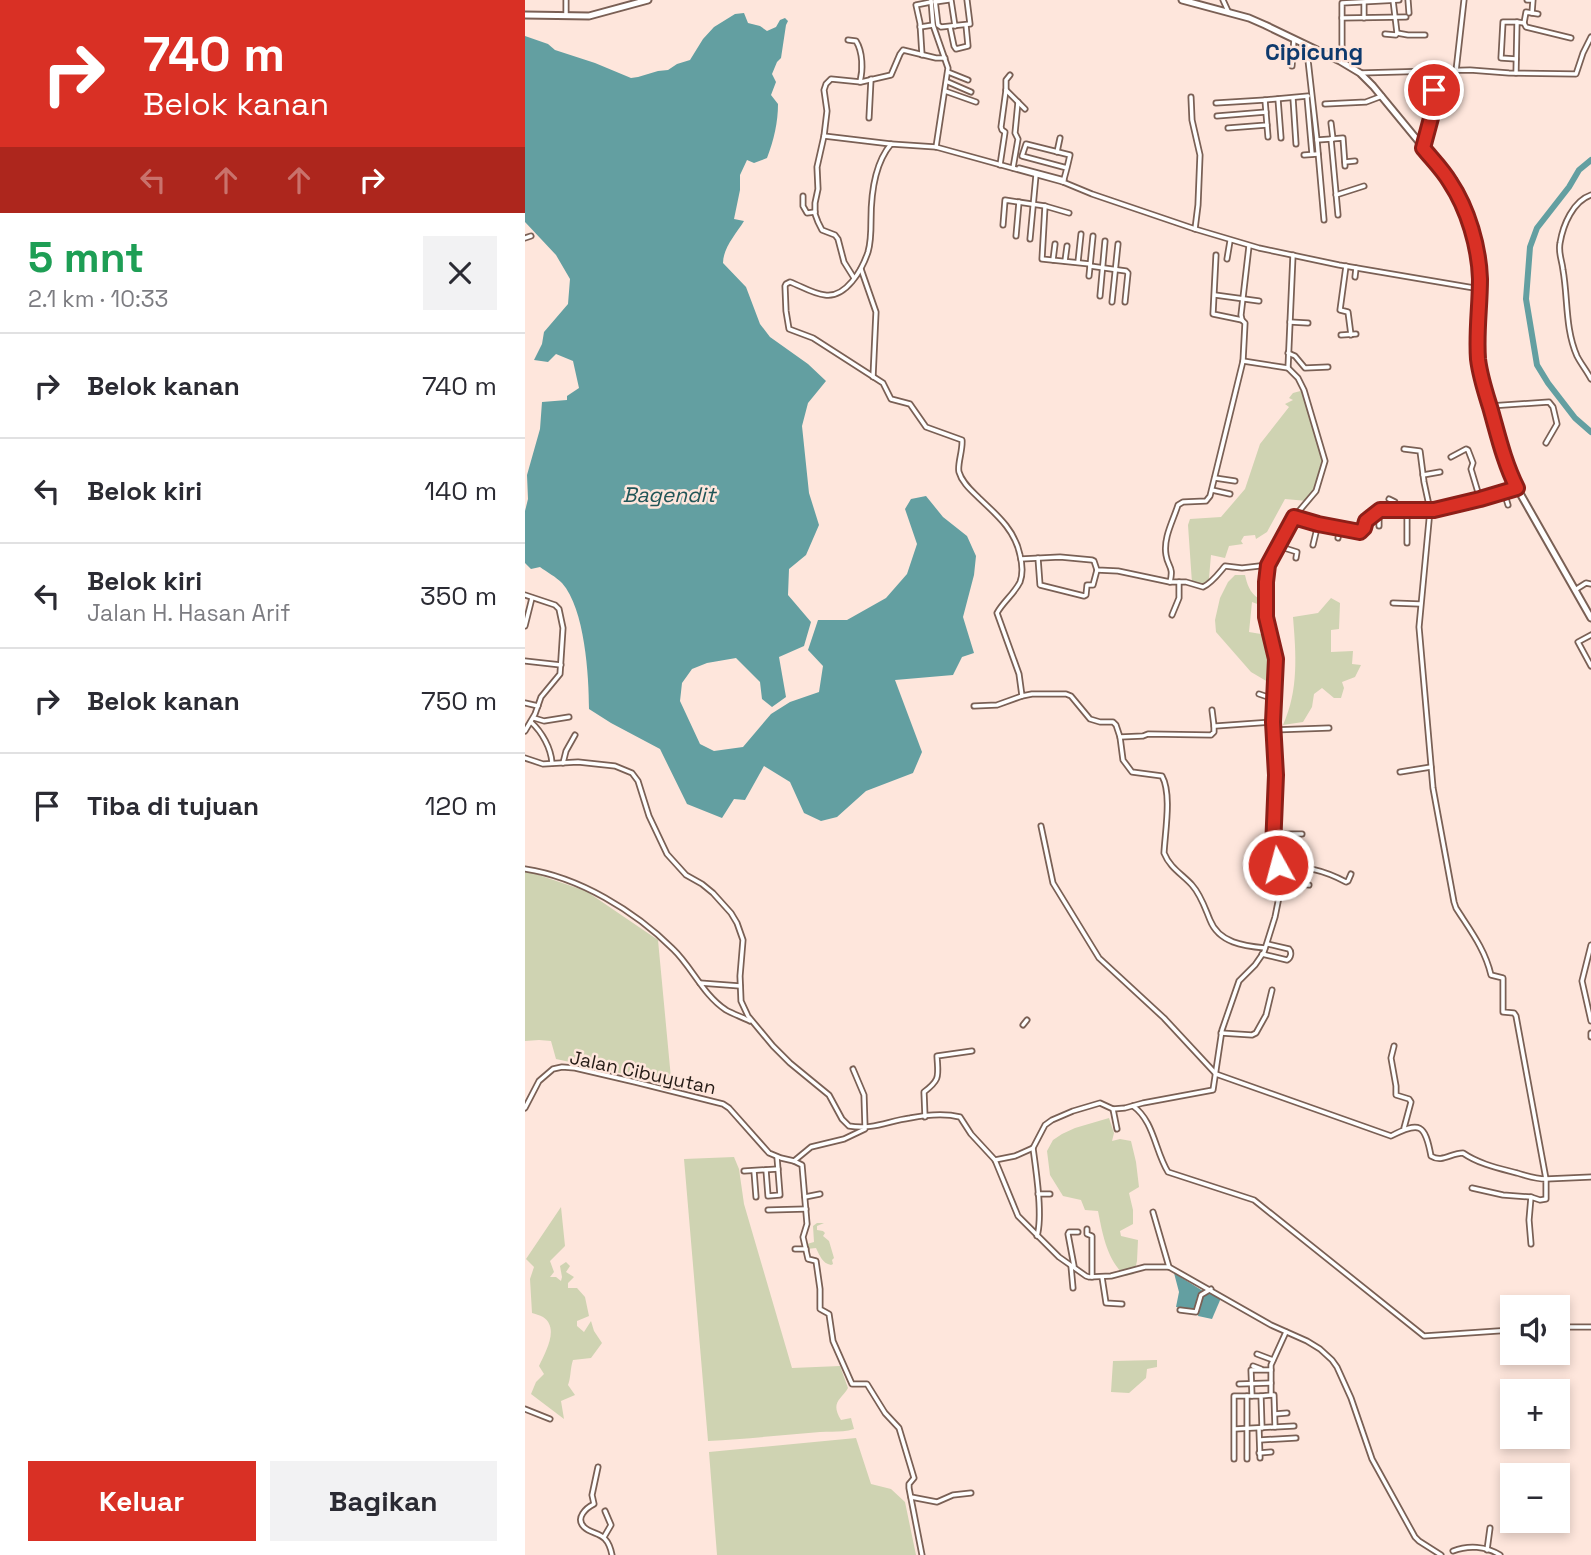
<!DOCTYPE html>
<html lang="id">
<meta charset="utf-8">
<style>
body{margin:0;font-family:"Space Grotesk",sans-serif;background:#f2f2f3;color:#2b2b33;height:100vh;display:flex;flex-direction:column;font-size:26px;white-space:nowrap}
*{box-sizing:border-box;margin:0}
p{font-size:23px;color:#7c7c81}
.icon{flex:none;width:38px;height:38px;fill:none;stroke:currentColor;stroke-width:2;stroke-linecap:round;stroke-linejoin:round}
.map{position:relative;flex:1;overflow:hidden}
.drawer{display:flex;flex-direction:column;background:#fff;width:525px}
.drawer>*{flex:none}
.top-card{background:#d93025;color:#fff;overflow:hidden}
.buttons{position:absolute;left:975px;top:1295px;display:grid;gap:14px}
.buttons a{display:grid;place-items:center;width:70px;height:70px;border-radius:0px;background:#fff;box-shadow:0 4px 10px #0003;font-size:35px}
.pin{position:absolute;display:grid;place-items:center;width:60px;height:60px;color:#fff;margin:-30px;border:4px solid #fff;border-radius:50%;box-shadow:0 2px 7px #0007}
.me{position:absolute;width:77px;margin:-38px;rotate:353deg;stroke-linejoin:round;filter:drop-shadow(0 0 5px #0008)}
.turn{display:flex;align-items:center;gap:24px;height:147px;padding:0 28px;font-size:32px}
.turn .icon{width:91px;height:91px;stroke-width:2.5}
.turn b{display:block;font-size:49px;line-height:60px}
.lanes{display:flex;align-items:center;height:66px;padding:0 28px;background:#0003;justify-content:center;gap:35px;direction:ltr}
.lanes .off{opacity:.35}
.round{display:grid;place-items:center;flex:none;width:74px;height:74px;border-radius:0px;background:#f2f2f3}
.overview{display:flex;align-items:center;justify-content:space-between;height:119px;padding:0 28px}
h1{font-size:42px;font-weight:600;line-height:52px;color:#1e9e55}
.button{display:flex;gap:14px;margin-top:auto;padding:14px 28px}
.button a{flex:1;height:80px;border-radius:0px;background:#d93025;color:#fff;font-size:28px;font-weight:600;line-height:80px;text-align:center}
.button a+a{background:#f2f2f3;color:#2b2b33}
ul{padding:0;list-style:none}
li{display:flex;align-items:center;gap:21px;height:105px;padding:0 28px;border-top:2px solid #e1e1e2}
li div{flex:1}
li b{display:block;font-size:26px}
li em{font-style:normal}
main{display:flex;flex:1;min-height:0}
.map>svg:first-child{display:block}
.green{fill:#cfd3b2}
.water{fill:#639fa1}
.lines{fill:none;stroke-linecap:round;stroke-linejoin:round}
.river{stroke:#639fa1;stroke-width:6}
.minor-casing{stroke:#7a6055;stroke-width:7}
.secondary-casing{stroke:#7a6055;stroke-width:9}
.minor{stroke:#fff;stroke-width:3.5}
.secondary{stroke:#fff;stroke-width:5}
.route-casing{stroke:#8d1f18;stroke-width:18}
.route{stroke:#d93025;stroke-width:12}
.labels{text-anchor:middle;stroke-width:5;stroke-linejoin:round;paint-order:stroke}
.street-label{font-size:19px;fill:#251b16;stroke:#fee6dc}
.water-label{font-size:21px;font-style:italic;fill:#205557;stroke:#fee6dc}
.quarter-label{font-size:23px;font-weight:bold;fill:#0e3a6d;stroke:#fee6dc}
</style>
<main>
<section class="drawer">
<div class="top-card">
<div class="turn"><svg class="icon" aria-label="right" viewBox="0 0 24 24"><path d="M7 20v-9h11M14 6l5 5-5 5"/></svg><div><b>740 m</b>Belok kanan</div></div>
<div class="lanes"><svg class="icon off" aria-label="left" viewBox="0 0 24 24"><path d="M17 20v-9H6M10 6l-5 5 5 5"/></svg><svg class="icon off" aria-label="ahead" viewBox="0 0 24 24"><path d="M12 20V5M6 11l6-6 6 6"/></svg><svg class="icon off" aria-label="ahead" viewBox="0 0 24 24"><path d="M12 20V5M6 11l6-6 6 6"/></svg><svg class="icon" aria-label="right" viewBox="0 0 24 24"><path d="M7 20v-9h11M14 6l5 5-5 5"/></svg></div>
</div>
<div class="overview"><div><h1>5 mnt</h1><p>2.1 km · 10:33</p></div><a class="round"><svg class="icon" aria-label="close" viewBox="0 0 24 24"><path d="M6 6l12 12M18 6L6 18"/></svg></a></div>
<ul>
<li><svg class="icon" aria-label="right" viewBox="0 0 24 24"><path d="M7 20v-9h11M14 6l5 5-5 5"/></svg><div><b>Belok kanan</b></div><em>740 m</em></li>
<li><svg class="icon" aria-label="left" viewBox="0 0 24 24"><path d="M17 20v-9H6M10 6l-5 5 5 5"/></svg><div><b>Belok kiri</b></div><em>140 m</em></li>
<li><svg class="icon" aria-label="left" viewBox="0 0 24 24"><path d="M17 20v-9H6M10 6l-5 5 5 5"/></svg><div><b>Belok kiri</b><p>Jalan H. Hasan Arif</p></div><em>350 m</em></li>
<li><svg class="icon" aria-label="right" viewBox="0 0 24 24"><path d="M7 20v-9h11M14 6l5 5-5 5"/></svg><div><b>Belok kanan</b></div><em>750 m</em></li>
<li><svg class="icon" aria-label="arrive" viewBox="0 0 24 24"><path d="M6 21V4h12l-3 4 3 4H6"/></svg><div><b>Tiba di tujuan</b></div><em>120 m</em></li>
</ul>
<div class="button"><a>Keluar</a><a>Bagikan</a></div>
</section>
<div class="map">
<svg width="1066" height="1555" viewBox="0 0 1066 1555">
<rect width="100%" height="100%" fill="#fee6dc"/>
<!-- green -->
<g class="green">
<polygon points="779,390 799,459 792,487 782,501 760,499 742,532 731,539 730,535 719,536 716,541 718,544 704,546 700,558 686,555 684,578 687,580 680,587 667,583 663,525 665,519 696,517 720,489 735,444 764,407 760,404 768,400 764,398 768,393"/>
<path d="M710 575H720C722 584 725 593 733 598L735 605 727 602 724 632 742 635 747 655 743 682 726 672 691 632 690 620 695 598 703 582Z"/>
<path d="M806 598 815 603 814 629 806 630V652L828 651 827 664 836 665 830 677 817 682 819 688 816 698H809L797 688 789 694 787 707 778 722 758 725C774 690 771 654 768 617L793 613Z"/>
<polygon points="2,871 61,891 133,940 147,1089 104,1075 31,1059 26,1041 14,1040 0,1041 0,872"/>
<path d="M584 1118 589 1133 587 1141 595 1139 606 1141 611 1162 614 1187 604 1193 608 1210V1224L595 1231 596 1236 613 1240 612 1261 609 1274 600 1276C582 1259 578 1236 573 1211L560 1210 556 1200 538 1196 525 1175 522 1151 528 1140 537 1134 550 1128Z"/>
<path d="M209 1157 214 1169 219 1204 267 1368 315 1366 323 1388C316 1400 305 1402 316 1420L326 1418 329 1429C318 1433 307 1431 295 1432 258 1435 221 1439 183 1441L159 1159Z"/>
<path d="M36 1207 40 1246 25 1261 29 1272 25 1277H31L36 1281 37 1277 35 1266 41 1262 45 1266 41 1272 49 1277 43 1283V1288H52L60 1297 64 1316 52 1321V1326L59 1332 66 1321 69 1331 77 1343 66 1358 48 1360C45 1369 46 1377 43 1385L50 1395 36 1401 39 1419 6 1394 11 1382 19 1374 14 1366C20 1353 35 1328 18 1317 15 1315 10 1314 7 1313L5 1279 9 1267 1 1259Z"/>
<path d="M292 1223H299L292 1226V1230L298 1231 300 1233 298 1236 304 1241 309 1258 307 1260 308 1264 306 1265C297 1263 295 1256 291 1248L282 1249V1244L289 1242 288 1226Z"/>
<polygon points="632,1360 632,1367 622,1369 621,1378 604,1393 586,1392 588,1361"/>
<polygon points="331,1438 346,1484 366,1489 380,1502 391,1555 192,1555 184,1452"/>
</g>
<!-- water -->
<g class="water">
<path d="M219 13 223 23 235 26 242 31 251 27 255 20 260 18 263 21 261 25 256 58 252 62 247 74 251 82 246 95 253 104C253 122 249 140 242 158L229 163 222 160 215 175V190L209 219 219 221C211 234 198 248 198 263L221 287 235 324 245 337 283 364 301 381 283 403 277 426 284 493 294 525 281 555 264 569 263 595 286 622 279 646 254 657 261 697 247 707 237 699 235 682 211 658 182 663 167 669 157 683 155 701 175 744 189 751 218 747 246 714 265 702 294 692 298 666 283 650 293 620H322L361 598 382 574 392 544 380 509 386 499 401 496 418 517 442 536 451 556 449 575 438 617 449 653 437 657 428 675 370 680 397 752 388 773 341 791 312 817 296 821 279 813 265 782 239 766 220 800 209 799 197 818 162 804 135 749 86 723 64 709C64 676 60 609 37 583 31 577 22 572 15 567L6 569 0 563V511L3 499 2 475 15 429 17 402 42 400V396L54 388 48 361 31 354 23 362 9 360 17 344 19 332 43 304 45 279 31 255 0 222V36L23 44 30 50 70 63 106 78 113 77 133 71 143 70 152 64 165 60 178 39 189 27 210 14Z"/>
<polygon points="649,1273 678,1291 672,1297 670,1309 651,1307 654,1292"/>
<polygon points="685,1292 696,1298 687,1319 673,1316 675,1298"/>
</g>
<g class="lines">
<!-- river -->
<polyline class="river" points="1066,160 1054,170 1044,187 1012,228 1005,247 1001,299 1012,365 1023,383 1050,418 1066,432"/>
<defs>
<g id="minor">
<polyline points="41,0 41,16"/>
<polyline points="406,0 408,25 423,68 411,147"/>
<polyline points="410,0 413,25 416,27 445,24 442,0"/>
<polyline points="426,0 430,26"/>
<polyline points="698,0 703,11"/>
<polyline points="883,0 884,13"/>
<polyline points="1002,0 1008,0 1007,13"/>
<polyline points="410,2 424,0"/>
<polyline points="839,3 839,18"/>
<polyline points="817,18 881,17"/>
<polyline points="999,23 1001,12 1013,14"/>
<polyline points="395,27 408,25"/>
<polyline points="425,27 429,46 431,49 443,46 441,25"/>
<polyline points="872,33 883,35 900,35"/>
<polyline points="860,34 871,35 872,33 868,0"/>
<path d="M323 40 331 41C338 52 338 70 335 82"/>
<polyline points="785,47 783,60 792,140 806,139 813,215"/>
<polyline points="397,55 395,23 391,5 406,2"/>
<polyline points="991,59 976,58 978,22 992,22"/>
<polyline points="815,61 817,47 817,3 874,0"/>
<polyline points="767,66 769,39"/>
<polyline points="931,71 939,0"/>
<polyline points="423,72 443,80"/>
<polyline points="835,73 945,70 984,73 1051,74 1058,53 1066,37"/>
<polyline points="991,73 992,22 999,23 1001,27 1046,38"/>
<polyline points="423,82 446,92"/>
<polyline points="481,90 500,109"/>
<polyline points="420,91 451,102"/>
<polyline points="666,97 667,120 675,155 673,205 670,229"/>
<polyline points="782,97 787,154"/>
<polyline points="768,98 771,144"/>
<polyline points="753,99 756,138"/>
<polyline points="740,100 783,96"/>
<polyline points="691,103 740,100 742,125 703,128"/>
<polyline points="800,104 841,102 857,96"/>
<polyline points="692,116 741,112"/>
<polyline points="344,118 346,79"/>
<polyline points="806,123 808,139"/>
<polyline points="742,125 743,137"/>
<polyline points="299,136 366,144"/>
<polyline points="806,139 818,138 820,166"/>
<polyline points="792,140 799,220"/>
<polyline points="899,146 906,118 910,72"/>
<polyline points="532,152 535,138"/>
<polyline points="779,155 793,154"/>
<polyline points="820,162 830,161"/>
<polyline points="475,165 480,132 477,130 476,127 481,90 481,80 485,75"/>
<polyline points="488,168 493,139 490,133 493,102"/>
<polyline points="494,168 539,180"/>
<path d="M538 182C541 173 543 164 545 155L501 144 497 156 542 168"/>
<polyline points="811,195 839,186"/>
<path d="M1066 195C1048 201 1038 225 1035 243 1033 253 1037 260 1038 270 1043 298 1040 329 1052 356 1056 364 1062 371 1066 379"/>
<polyline points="278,196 278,206 282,213 290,212"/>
<polyline points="520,206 517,259 565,264"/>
<polyline points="478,225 480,200 520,206 544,213"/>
<polyline points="491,236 494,202"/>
<polyline points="0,238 6,236"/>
<polyline points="505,239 511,175"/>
<polyline points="702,259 705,241"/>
<polyline points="528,260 530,244"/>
<polyline points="540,261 542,246"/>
<polyline points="553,262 556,234"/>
<polyline points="565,266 601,271 603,273 600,302"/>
<polyline points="821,266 815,310 823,312 826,335"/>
<polyline points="336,269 351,312 348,377"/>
<polyline points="564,276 568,236"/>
<polyline points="830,277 831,268"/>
<polyline points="329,278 319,262 313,239 310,235 297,230 293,222 290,214 290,203 293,189 292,167 299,136 302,111 299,90 301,84 306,79 336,82 366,75 375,54 378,50 411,58 420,58"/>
<polyline points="690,295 734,301"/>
<polyline points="575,296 580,241"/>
<polyline points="587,302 593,244"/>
<polyline points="717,320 716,315 724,246"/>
<polyline points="765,322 783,323"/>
<polyline points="816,335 831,334"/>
<polyline points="763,353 770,356 780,368 803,367"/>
<polyline points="718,361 763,368"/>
<polyline points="965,406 1024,402 1028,407 1032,424 1021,443"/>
<polyline points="926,457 941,449 943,450 948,463 946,469 955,499"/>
<polyline points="898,475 915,472"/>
<polyline points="690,478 710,481"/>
<path d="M992 488 955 499 905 510 894 627 908 788 929 902 931 908C945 930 960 949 966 975L978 978V1012L989 1013 991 1016 1021 1179 1066 1177"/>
<polyline points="687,490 705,494"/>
<polyline points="979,492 983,505"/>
<polyline points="864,499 870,502 871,510"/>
<polyline points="882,511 882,543"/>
<path d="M769 517 793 524 835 532C842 525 845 515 854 511 860 507 896 510 905 510L899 482 895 451 879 449"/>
<polyline points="854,526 854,511"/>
<polyline points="809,527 809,531 814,533 813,538"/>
<polyline points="788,545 793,524"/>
<polyline points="753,546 772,552 771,558"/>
<polyline points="513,558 515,585 559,596 561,595 562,585 568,585 572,570"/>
<path d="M496 559 535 557 567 560 569 561 572 570 593 571 645 582H661L678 587C687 583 694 573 700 566L717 568 743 565"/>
<path d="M645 582C649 566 643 568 641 555 638 538 648 521 653 505L658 502 681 501 685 496 718 361 720 323 717 320 688 314 691 255"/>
<polyline points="1050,590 1061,583 1066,584"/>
<polyline points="0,595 30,605 34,609 38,628 35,674 16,697 10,714 0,731"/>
<polyline points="868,603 895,604"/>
<polyline points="647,615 654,598 654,582"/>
<polyline points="0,626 7,598"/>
<polyline points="1066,635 1053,642 1066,666"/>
<polyline points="0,661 36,665"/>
<polyline points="734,694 749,699"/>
<polyline points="0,703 13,706"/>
<polyline points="449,706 472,705 497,696"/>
<polyline points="687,710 689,726"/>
<polyline points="9,718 19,721 44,717"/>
<path d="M6 722C17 732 26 748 27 763"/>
<polyline points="748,730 804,728"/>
<polyline points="595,737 618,736 623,734 686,735 689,732 689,726 691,726 748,722"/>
<path d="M0 758 18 764 53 762 90 766 107 773 113 781 124 816 142 854 161 875 177 884 188 893 206 913 212 923 218 940 215 976 216 1001 223 1016 248 1046 265 1063 304 1095 317 1119 324 1126C348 1130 363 1121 385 1118 400 1115 420 1113 435 1117L446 1134 470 1160 493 1216 534 1257 561 1276 564 1277 586 1276 620 1267H644L746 1325 782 1341 795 1349 807 1360 812 1367 826 1398 847 1459 890 1537 894 1541 916 1555"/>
<polyline points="38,763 41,751 50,735"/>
<polyline points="875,772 906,767"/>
<path d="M516 826 528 883 574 958 639 1018 691 1074 866 1136C895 1121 900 1124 906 1156 917 1163 926 1153 938 1153 954 1164 973 1168 992 1173 1002 1176 1011 1179 1021 1179V1199L1015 1200 1006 1197 1004 1220 1006 1244"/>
<polyline points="749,834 777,834"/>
<path d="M753 865C780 867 797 869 821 882L823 881 826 874"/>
<path d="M0 869C54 877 110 911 148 949 167 967 178 995 201 1010 208 1014 217 1017 225 1021"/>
<polyline points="757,882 784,885"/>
<polyline points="1066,945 1057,981 1066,1021"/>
<path d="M740 948C719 946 694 943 685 920 680 908 676 895 667 885 657 874 645 868 639 853 640 832 647 794 637 776L607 772 598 760 595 737 591 725 588 722H575L565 719 546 696 541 694H507L497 696 494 674 472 613C478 602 489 594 495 582 498 574 497 563 495 555 490 530 472 515 454 498 447 491 437 483 434 472 432 465 438 450 437 440L401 427 385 404 366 399 358 383 288 338 264 329 261 311 260 286 261 284 265 282C276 286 288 294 300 295 321 298 337 270 343 252 346 242 346 231 346 220 346 195 350 163 366 144L411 147 538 182 567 194 670 229 734 248 814 265 955 289"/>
<path d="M737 954 762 960C766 958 767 952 764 949L743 944"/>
<polyline points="175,983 215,986"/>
<polyline points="498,1025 502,1020"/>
<polyline points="696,1033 727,1035 731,1033 741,1015 747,990"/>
<polyline points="1066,1033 1066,1037"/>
<polyline points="869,1046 866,1058 871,1086 871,1095 884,1099 886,1102 879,1128"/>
<polyline points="328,1069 339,1095 340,1127"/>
<path d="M608 1106C629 1121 630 1151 643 1172L729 1200 899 1336 987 1330"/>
<polyline points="0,1108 14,1081 28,1069 37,1067 50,1068 110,1082 198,1104 204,1108 244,1153 256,1158 269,1161 286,1147 319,1139 340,1129"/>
<polyline points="588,1109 592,1129"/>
<path d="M400 1117 399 1092C416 1079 413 1076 412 1056L447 1051"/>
<path d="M508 1148C511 1170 518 1216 512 1236"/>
<polyline points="470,1160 490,1156 508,1148 520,1125 527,1120 548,1111 575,1103 588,1109 600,1108 618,1103 688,1090 697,1030 714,981 730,965 739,952 750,917 757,882 748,848 751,775 748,722 751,659 741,617 741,582 743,565 748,556 769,517 791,491 800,461 779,390 773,378 763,368 768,255"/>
<polyline points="269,1161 277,1165 282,1224 278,1237 283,1259 291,1261 295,1289 295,1309 304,1314 308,1341 327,1384 342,1384 360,1413 374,1428 389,1478 384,1484 384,1488 397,1555"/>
<polyline points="241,1170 243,1196 255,1195 252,1157"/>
<polyline points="219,1171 253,1169"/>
<polyline points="229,1171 231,1197"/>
<polyline points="947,1188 978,1195 1006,1197"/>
<polyline points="513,1194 525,1194"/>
<polyline points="280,1197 295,1194"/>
<polyline points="243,1210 281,1209"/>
<polyline points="628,1212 644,1267"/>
<polyline points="562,1229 562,1234 567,1236 567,1277"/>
<polyline points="270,1249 281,1249"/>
<polyline points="546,1266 548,1288"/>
<polyline points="549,1266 543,1234 544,1232 553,1232"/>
<polyline points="577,1277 581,1303 597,1304"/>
<polyline points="655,1310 671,1312 676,1295 686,1289"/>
<polyline points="1032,1327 1066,1327"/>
<polyline points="732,1354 748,1360"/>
<polyline points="728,1366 736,1369"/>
<polyline points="714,1384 746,1383"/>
<polyline points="746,1395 749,1395 750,1427"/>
<polyline points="722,1396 722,1459"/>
<polyline points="727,1396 726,1370 746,1370"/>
<polyline points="0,1409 25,1419"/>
<polyline points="750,1414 762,1413"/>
<polyline points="737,1428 736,1396 746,1395 746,1365 761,1332"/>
<polyline points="710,1429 769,1426"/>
<polyline points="734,1429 735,1458"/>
<polyline points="735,1440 771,1438"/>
<polyline points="734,1453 746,1452"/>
<polyline points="709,1459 709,1396 736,1396"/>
<path d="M73 1467 67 1495 69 1504C61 1508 50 1518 59 1527 65 1533 75 1533 80 1539 84 1543 86 1550 87 1555"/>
<polyline points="386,1497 412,1502 428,1495 446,1493"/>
<polyline points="79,1537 86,1525 80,1511"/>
<polyline points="962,1550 965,1528"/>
<path d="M928 1551C943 1545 961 1546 975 1555"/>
</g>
<g id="secondary">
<polyline points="657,0 724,18 740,25 815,61 835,73 848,86 922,176 929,187 942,216 954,260 955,289 952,316 954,370 975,445 981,465 992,488 1066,618"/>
<polyline points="0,15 64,16 123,0"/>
</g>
</defs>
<!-- minor casing -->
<use href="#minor" class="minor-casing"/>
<!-- secondary casing -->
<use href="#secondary" class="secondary-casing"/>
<!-- minor -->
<use href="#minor" class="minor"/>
<!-- secondary -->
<use href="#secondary" class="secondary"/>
</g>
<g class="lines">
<defs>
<path id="route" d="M753 865 748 848 751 775 748 722 751 659 741 617V582L743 565 769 517 793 524 835 532 839 528 841 521 855 510H909L955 499 992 488C979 462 973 435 965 407 960 391 955 376 953 359 951 332 955 306 955 279 954 247 943 209 925 182 918 170 907 159 898 148L906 118 909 90"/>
</defs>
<!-- route casing -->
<use href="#route" class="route-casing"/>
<!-- route -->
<use href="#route" class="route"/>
</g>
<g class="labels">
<!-- street labels -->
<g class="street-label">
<text transform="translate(118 1072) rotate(12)" y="7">Jalan Cibuyutan</text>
</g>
<!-- water labels -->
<g class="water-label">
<text x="144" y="502">Bagendit</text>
</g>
<!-- quarter labels -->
<g class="quarter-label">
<text x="789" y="60">Cipicung</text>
</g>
</g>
</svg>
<div class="buttons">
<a><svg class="icon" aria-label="sound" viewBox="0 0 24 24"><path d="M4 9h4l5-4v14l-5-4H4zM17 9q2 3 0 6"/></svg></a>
<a>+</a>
<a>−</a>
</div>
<div class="pin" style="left:909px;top:90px;background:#d93025"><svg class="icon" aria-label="arrive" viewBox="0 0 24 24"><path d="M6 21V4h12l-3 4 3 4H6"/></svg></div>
<svg class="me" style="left:753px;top:865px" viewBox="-20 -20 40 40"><circle r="17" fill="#d93025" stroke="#fff" stroke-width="3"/><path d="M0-11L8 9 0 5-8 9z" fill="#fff"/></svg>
</div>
</main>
